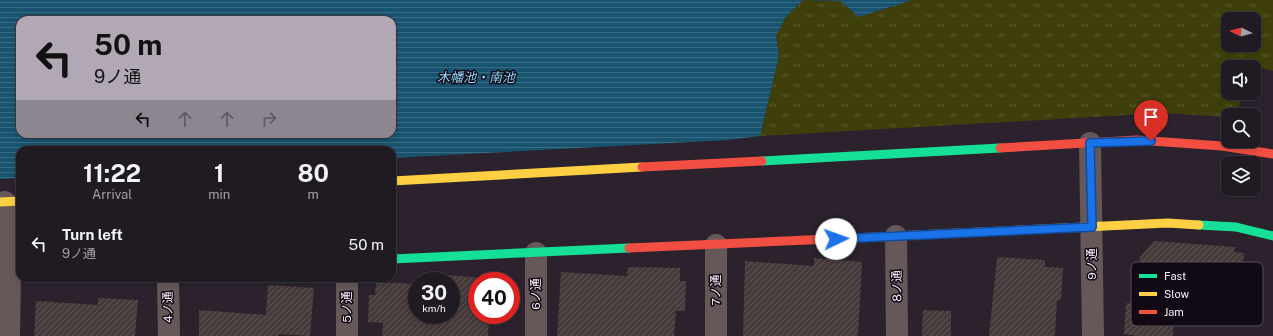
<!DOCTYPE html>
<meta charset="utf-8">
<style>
body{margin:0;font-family:"Public Sans","Noto Sans JP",sans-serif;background:#28232a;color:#f1f3f6;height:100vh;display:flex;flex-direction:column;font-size:15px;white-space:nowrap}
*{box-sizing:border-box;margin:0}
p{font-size:13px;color:#a2a1a5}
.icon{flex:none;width:22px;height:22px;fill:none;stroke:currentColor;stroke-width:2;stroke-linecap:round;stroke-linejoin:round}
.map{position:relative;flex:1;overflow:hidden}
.drawer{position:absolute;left:16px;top:146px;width:380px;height:136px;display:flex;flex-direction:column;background:#201a22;border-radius:12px;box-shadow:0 2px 6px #0003,0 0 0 1px #3d3840}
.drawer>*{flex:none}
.guide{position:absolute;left:16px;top:16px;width:380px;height:122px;border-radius:12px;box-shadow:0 2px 6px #0003,0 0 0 1px #3d3840;background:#b1a7b5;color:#111;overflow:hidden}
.needle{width:26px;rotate:276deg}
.fabs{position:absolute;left:1221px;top:12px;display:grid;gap:8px}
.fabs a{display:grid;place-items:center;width:40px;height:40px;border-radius:8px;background:#201a22;box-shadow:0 2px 6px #0003,0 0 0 1px #3d3840;font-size:20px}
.speed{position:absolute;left:408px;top:272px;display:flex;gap:8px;font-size:20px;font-weight:700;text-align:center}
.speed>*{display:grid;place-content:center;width:52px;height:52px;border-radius:50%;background:#201a22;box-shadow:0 2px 6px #0003,0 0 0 1px #3d3840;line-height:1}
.speed small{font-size:10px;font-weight:400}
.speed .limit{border:6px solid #d22;background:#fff;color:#111}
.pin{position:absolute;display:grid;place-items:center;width:34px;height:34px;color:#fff;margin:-41px -17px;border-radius:50% 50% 50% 0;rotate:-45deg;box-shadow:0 0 4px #0007}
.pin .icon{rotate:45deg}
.me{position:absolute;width:44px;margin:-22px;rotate:87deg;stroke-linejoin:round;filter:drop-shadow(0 0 3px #0008)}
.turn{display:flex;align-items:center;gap:14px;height:84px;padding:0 12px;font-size:18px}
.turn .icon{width:52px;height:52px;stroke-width:2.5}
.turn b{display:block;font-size:28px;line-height:34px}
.lanes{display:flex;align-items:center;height:38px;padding:0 12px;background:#0003;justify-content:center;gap:20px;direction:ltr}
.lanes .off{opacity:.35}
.eta{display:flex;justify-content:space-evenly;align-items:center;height:68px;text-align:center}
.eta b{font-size:24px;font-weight:700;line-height:28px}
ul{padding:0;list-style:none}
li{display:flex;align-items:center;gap:12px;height:60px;padding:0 12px}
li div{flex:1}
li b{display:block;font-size:15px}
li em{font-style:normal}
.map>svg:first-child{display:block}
.grass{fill:url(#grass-tufts);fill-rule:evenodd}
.water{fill:url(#water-rules);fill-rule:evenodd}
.building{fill:url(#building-hatch)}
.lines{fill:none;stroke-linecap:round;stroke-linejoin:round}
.street{stroke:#665859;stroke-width:22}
.fast{stroke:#16e098;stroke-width:9}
.slow{stroke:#ffcf43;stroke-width:9}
.jam{stroke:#f24e42;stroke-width:9}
.route-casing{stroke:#114b97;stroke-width:10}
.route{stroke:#1a73e8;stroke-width:7}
.labels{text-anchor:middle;stroke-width:3;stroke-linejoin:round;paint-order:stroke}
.street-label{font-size:12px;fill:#f9eefd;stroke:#110a14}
.water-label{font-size:13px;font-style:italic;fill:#90d7fc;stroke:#110a14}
.key{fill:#110a14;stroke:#574e5a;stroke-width:1}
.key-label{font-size:11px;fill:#f9eefd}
</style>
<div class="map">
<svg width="1273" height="336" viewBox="0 0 1273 336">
<defs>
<pattern id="grass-tufts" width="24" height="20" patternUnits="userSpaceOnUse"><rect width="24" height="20" fill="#3f3f0b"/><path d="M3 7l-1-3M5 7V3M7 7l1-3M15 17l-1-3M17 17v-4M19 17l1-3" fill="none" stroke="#5c5b2f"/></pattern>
<pattern id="water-rules" width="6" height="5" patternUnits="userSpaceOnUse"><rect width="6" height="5" fill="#185470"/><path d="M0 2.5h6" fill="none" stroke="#3a6d85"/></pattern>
<pattern id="building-hatch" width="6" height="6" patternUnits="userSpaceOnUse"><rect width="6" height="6" fill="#473a3a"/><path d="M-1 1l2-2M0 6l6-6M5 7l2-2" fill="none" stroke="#625757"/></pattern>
</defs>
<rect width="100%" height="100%" fill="#2b222e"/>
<!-- grass -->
<path class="grass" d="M803 0 840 1 859 17 912 0H1273V71L1256 66 1254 70V67H1228V93H1244L1235 115H1228V117L1164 113 760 136 779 56 776 35 786 17ZM1228 19H1254V45H1228Z"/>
<!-- water -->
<g class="water">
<path d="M0 0H803L786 17 776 35 779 56 760 136 728 140 392 158V150H20V178L0 179ZM20 20H392V134H20Z"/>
<polygon points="804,0 912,0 859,17 840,1"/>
</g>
<!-- building -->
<g class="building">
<polygon points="1154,241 1235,247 1234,252 1244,253 1241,293 1185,289 1185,295 1176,295 1173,336 1137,336 1124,334 1126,303 1136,304 1140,257"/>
<polygon points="997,257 1045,260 1045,267 1063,268 1061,300 1057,300 1055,336 989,336"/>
<polygon points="814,258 862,262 858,336 743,336 745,261 814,266"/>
<polygon points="628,267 680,268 680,281 686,281 685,311 676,311 674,336 557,336 561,272 627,276"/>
<polygon points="445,275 495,279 495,281 477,281 477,315 491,315 491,318 489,318 488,336 382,336 383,323 368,322 369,295 375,295 376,282 417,284 417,315 451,315 451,281 445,281"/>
<polygon points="268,285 314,288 310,336 278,334 278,336 199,336 199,310 266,315"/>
<polygon points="98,298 138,300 135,336 34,336 36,301 98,305"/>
<polygon points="923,310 951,311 951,336 922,336"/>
</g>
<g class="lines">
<!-- street -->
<g class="street">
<polyline points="1090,143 1093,336"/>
<polyline points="5,202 10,277 9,336"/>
<polyline points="896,236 897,336"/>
<polyline points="168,278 169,336"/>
<polyline points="347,278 347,336"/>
<polyline points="536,336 536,253"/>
<polyline points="716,336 716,245"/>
</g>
<!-- fast -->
<g class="fast">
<polyline points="762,161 1000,148"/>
<polyline points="1199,225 1236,227 1273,236"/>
<polyline points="392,259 629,248"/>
</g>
<!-- slow -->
<g class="slow">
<polyline points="392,181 642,167"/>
<polyline points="0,202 20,201"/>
<polyline points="875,237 1168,223 1199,225"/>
</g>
<!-- jam -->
<g class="jam">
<polyline points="1000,148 1137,140 1222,146 1273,154"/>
<polyline points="642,167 762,161"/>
<polyline points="629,248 875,237"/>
</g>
</g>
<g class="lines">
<defs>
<polyline id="route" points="836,239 1092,227 1090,143 1151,141"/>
</defs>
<!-- route casing -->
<use href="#route" class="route-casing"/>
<!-- route -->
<use href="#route" class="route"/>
</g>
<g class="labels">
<!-- street labels -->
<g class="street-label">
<text transform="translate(1092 264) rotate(-90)" y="4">9ノ通</text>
<text transform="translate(897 286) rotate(-91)" y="4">8ノ通</text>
<text transform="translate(716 290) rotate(-90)" y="4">7ノ通</text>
<text transform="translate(536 294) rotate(-90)" y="4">6ノ通</text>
<text transform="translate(168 307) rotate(-91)" y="4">4ノ通</text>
<text transform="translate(347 307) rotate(-90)" y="4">5ノ通</text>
</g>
<!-- water labels -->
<g class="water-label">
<text x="476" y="82">木幡池・南池</text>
</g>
</g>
<!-- legend -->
<rect x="1131" y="262" width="132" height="64" rx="6" class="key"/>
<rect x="1139" y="274" width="18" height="4" fill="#16e098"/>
<rect x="1139" y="292" width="18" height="4" fill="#ffcf43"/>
<rect x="1139" y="310" width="18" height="4" fill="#f24e42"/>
<g class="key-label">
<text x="1164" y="280">Fast</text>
<text x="1164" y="298">Slow</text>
<text x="1164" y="316">Jam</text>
</g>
</svg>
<div class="fabs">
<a><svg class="needle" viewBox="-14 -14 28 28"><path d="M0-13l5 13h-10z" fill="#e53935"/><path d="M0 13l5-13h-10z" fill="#a2a1a5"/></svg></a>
<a><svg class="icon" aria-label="sound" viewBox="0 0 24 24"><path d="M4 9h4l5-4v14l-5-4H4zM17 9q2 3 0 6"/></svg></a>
<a><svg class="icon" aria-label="search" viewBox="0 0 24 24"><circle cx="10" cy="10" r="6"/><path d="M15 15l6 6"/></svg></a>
<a><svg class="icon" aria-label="layers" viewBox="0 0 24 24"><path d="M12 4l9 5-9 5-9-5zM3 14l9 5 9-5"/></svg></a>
</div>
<div class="speed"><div>30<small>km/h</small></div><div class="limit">40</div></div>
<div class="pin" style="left:1151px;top:141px;background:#d93025"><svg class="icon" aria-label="arrive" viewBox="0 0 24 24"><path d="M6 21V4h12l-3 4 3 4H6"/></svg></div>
<svg class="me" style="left:836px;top:239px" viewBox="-20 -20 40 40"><circle r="19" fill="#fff"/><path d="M0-13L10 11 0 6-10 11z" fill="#1a73e8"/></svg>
<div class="guide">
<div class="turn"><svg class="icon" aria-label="left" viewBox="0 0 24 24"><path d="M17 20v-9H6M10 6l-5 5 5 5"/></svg><div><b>50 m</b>9ノ通</div></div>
<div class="lanes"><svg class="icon" aria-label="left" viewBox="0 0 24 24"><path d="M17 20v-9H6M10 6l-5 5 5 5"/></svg><svg class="icon off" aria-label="ahead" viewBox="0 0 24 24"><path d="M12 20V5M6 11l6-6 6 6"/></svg><svg class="icon off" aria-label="ahead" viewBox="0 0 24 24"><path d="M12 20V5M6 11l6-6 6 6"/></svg><svg class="icon off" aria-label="right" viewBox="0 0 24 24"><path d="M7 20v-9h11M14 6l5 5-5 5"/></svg></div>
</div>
<section class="drawer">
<div class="eta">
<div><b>11:22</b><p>Arrival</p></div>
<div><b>1</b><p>min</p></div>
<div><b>80</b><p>m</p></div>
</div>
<ul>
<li><svg class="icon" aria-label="left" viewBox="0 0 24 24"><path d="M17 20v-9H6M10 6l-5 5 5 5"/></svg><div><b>Turn left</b><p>9ノ通</p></div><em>50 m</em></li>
</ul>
</section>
</div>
